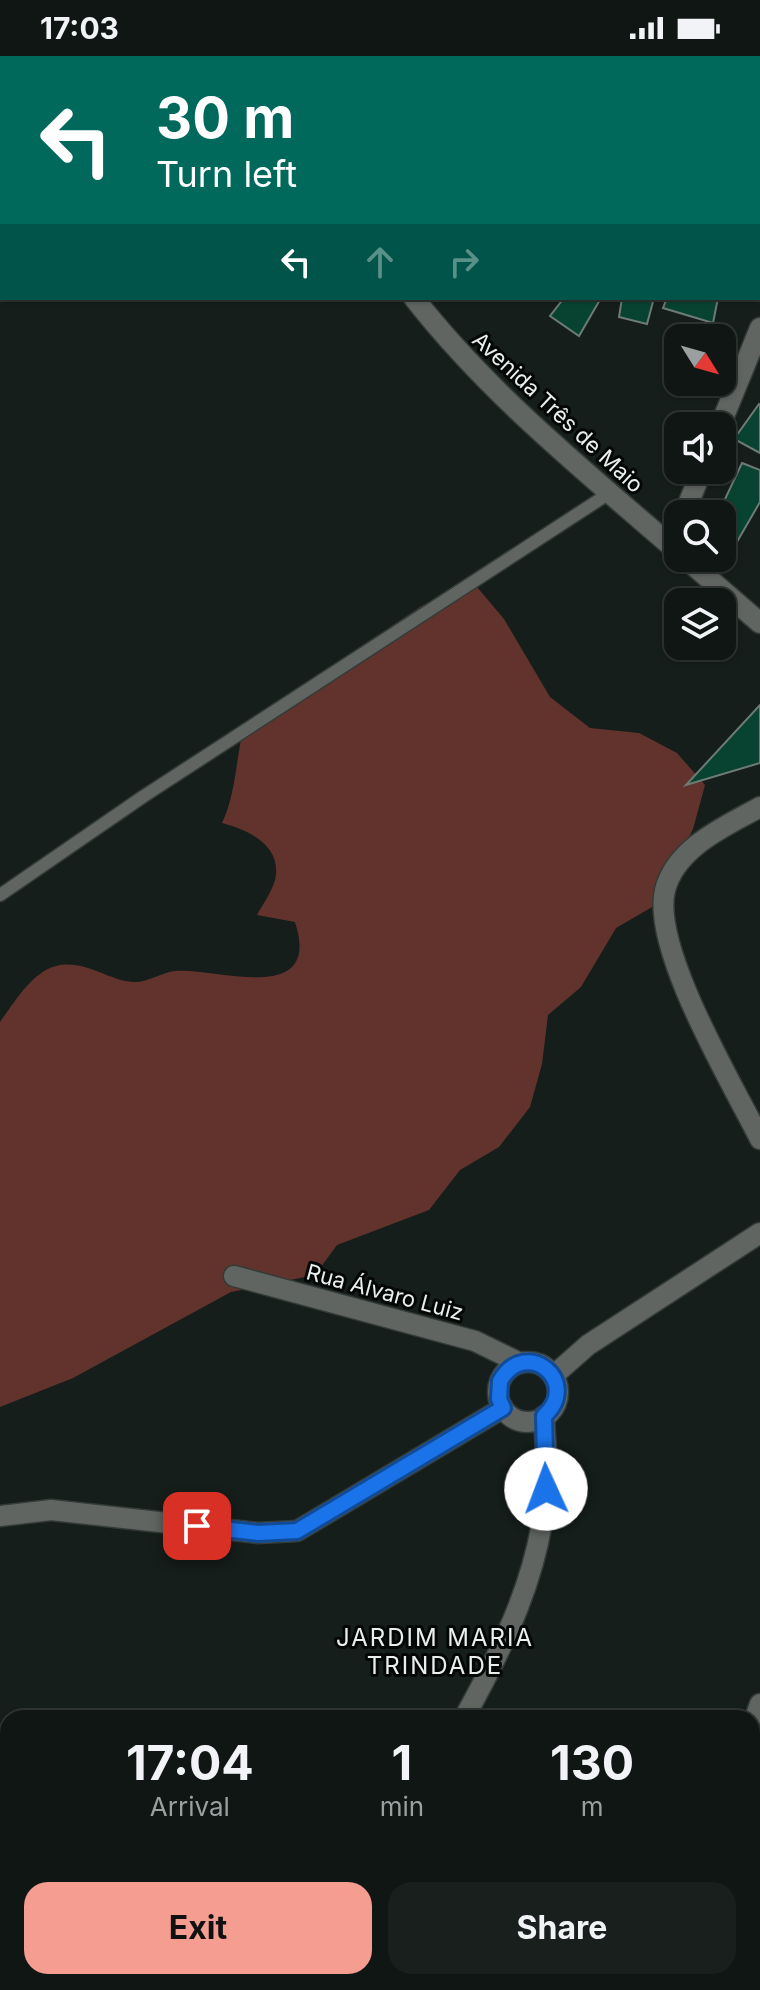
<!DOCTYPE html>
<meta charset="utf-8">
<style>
body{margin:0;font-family:Inter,sans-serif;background:#191f1d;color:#f1f3f6;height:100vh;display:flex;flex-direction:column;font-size:30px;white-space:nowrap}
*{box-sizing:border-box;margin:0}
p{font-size:26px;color:#9c9fa0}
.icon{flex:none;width:44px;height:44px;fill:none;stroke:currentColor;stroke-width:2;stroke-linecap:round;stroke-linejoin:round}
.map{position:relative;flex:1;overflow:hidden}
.panel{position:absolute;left:0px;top:1654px;width:760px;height:280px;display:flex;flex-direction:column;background:#101614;border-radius:24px 24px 0 0;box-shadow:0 2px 6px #0004,0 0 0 2px #303534}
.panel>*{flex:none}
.guide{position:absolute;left:0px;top:0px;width:760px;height:244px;box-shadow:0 2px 6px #0004,0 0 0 2px #303534;background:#00695c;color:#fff;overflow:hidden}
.needle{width:52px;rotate:127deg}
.tools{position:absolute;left:664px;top:268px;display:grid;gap:16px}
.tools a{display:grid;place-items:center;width:72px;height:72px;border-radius:16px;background:#101614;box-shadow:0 2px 6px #0004,0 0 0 2px #303534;font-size:40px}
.pin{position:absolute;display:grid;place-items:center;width:68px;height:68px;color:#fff;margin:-34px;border-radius:16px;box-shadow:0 4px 12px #0006}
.me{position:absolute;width:88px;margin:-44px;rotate:358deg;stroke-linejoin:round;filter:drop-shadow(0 0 6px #0008)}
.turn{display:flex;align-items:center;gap:28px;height:168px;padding:0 24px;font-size:36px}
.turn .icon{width:104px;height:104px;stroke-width:2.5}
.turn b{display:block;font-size:56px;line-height:68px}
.lanes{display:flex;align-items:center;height:76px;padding:0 24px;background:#0003;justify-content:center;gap:40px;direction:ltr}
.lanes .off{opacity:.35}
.eta{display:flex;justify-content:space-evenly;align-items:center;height:136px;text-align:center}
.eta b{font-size:48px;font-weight:700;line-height:56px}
.cta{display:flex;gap:16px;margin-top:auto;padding:16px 24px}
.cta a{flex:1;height:92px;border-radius:24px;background:#f59d90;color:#111;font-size:32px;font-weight:700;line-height:92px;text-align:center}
.cta a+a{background:#191f1d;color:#f1f3f6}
.status{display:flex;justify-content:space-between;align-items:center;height:56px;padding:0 40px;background:#101614;direction:ltr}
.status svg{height:22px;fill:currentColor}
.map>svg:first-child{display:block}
.green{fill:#62332d}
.building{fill:#084331;stroke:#6e7a75;stroke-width:2}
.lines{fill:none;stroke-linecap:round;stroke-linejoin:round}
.service-casing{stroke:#333b37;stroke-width:15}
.minor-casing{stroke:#333b37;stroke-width:23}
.tertiary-casing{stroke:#333b37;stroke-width:23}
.service{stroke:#606562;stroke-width:12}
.minor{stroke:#606562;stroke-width:20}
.tertiary{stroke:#606562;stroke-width:20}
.route-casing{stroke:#114b97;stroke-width:20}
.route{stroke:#1a73e8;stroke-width:14}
.labels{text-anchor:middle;stroke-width:6;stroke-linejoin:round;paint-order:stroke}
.street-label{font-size:22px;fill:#e9efec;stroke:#040706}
.neighbourhood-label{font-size:24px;letter-spacing:2px;fill:#e9efec;stroke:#040706}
</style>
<div class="status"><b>17:03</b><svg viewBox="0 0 49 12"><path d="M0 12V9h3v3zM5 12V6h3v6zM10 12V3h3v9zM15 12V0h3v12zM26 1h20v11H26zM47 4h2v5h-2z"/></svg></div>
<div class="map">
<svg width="760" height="1934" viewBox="0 0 760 1934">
<rect width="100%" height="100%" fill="#151e1a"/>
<!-- green -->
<path class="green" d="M477 531 504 563 550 641 590 672 639 677 677 697 705 729 693 773 654 850 616 872 581 931 548 959 542 1008 530 1051 499 1091 460 1114 429 1154 337 1189 315 1219 231 1236 73 1322 0 1351V966C13 948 32 916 56 910 85 903 106 924 133 926 147 927 162 916 175 915 214 911 323 952 295 866L257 859C263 848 275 831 276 819 279 787 247 774 222 767 236 738 236 701 244 670L423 549Z"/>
<!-- building -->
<g class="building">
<polygon points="564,242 601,242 579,280 550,260"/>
<polygon points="622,242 654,242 647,268 619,261"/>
<polygon points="667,242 718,242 713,267 663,252"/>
<polygon points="759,348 760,349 760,397 734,383"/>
<polygon points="742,407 760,414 760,446 734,491 722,476 722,458 718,458"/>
<polygon points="760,649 760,707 686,729"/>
</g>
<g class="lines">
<defs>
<polyline id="service" points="0,839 144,740 608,438"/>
<g id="minor">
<polyline points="530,2 531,0"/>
<polyline points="758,226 760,227"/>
<polyline points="720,370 760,272"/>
<polyline points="684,458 702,414"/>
<polyline points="671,489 678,472"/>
<path d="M760 751C726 770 676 791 665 834 651 892 732 1027 760 1083"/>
<polyline points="234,1220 475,1285 520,1307"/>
<circle cx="528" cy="1336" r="30"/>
<polyline points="553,1320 588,1289 760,1177"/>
<polyline points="0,1460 51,1454 258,1477 297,1475 503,1352"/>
<path d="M464 1662C504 1590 540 1517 546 1434 548 1410 545 1384 544 1360"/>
<polyline points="752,1670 760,1648"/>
<polyline points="0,1723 8,1724"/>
<polyline points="723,1926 734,1934"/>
<polyline points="264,1934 270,1926"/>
<polyline points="580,1934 587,1926"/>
</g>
<g id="tertiary">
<polyline points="254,0 255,2"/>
<path d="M414 242C489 338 586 416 678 496"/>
<polyline points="685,502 760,567"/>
</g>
</defs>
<!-- service casing -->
<use href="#service" class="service-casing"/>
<!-- minor casing -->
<use href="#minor" class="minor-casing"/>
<!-- tertiary casing -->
<use href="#tertiary" class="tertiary-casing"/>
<!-- service -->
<use href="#service" class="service"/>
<!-- minor -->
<use href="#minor" class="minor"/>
<!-- tertiary -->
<use href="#tertiary" class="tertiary"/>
</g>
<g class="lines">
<defs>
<path id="route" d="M197 1470 258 1477 297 1475 503 1352 499 1343 500 1325C526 1280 582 1326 544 1360L546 1433"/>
</defs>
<!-- route casing -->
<use href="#route" class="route-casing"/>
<!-- route -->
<use href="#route" class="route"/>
</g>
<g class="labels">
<!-- street labels -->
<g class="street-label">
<text transform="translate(558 356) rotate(43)" y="8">Avenida Três de Maio</text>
<text transform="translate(385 1236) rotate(15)" y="8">Rua Álvaro Luiz</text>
</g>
<!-- neighbourhood labels -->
<g class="neighbourhood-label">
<text x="435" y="1590">JARDIM MARIA<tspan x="435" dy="28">TRINDADE</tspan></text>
</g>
</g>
</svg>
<div class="tools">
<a><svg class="needle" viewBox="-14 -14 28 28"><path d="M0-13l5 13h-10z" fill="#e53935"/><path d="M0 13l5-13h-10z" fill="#9c9fa0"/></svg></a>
<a><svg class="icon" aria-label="sound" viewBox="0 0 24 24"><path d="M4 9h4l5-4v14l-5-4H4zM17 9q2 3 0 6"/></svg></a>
<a><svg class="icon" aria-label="search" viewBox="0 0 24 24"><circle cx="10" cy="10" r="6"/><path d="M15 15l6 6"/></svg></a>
<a><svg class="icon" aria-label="layers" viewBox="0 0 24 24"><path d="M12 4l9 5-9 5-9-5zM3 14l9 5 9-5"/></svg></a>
</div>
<div class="pin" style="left:197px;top:1470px;background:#d93025"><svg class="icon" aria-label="arrive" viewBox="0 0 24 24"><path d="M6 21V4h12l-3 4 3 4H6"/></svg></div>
<svg class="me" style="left:546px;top:1433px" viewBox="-20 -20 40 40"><circle r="19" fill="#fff"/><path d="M0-13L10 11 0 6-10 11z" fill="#1a73e8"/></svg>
<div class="guide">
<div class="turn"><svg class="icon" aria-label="left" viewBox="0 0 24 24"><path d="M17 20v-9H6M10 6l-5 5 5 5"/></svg><div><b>30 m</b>Turn left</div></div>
<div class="lanes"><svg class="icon" aria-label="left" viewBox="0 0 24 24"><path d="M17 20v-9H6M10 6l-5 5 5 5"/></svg><svg class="icon off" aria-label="ahead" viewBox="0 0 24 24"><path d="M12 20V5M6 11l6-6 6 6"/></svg><svg class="icon off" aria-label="right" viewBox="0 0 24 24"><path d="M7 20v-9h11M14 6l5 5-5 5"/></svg></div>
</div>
<section class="panel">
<div class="eta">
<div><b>17:04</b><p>Arrival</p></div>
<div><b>1</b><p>min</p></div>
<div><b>130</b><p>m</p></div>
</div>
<div class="cta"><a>Exit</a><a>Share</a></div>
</section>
</div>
